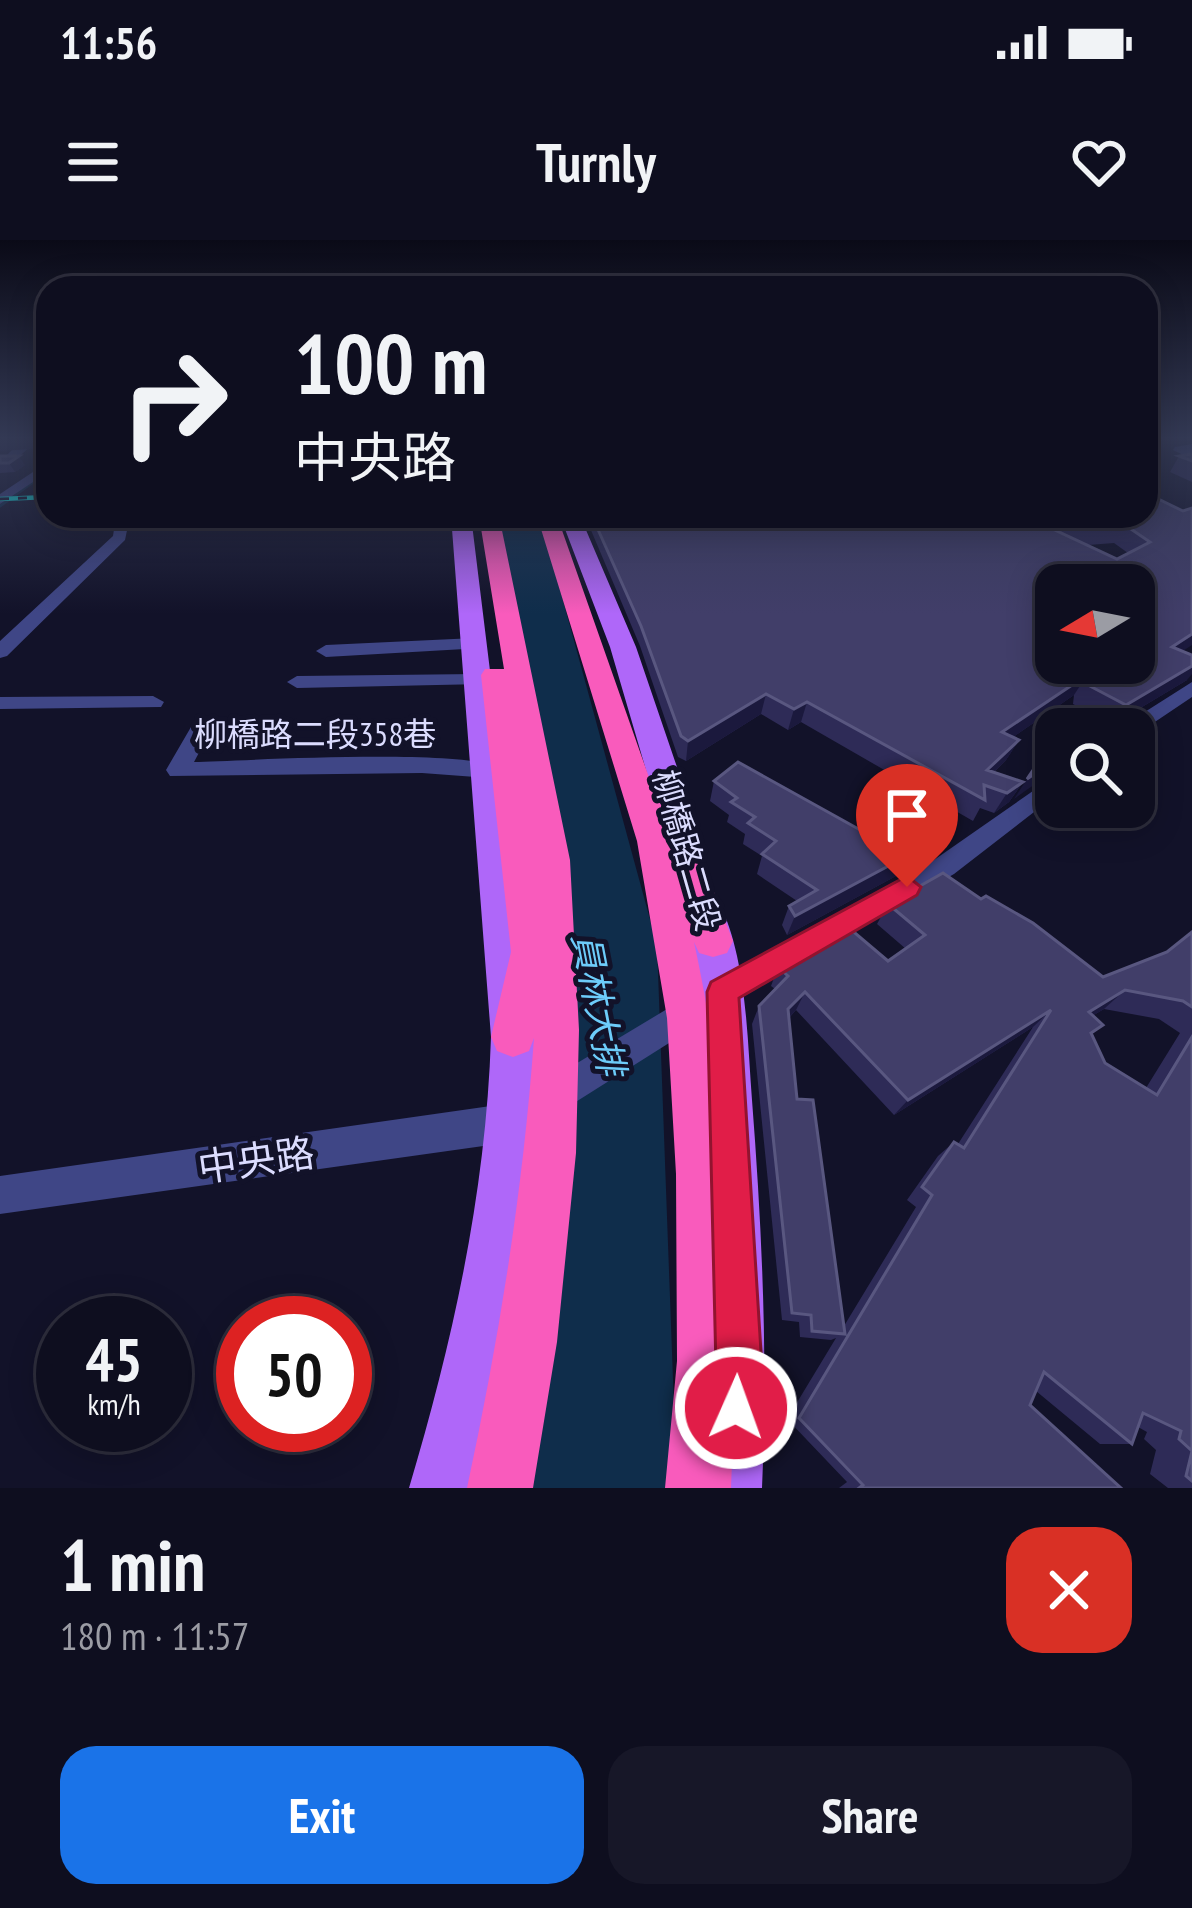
<!DOCTYPE html>
<meta charset="utf-8">
<style>
body{margin:0;font-family:"PT Sans Narrow","Noto Sans TC",sans-serif;background:#171728;color:#f1f3f6;height:100vh;display:flex;flex-direction:column;font-size:45px;white-space:nowrap}
*{box-sizing:border-box;margin:0}
p{font-size:39px;color:#9b9ca4}
.icon{flex:none;width:66px;height:66px;fill:none;stroke:currentColor;stroke-width:2;stroke-linecap:round;stroke-linejoin:round}
.map{position:relative;height:1248px;overflow:hidden}
.sheet{display:flex;flex-direction:column;background:#0e0e1f;flex:1}
.sheet>*{flex:none}
.hud{position:absolute;left:36px;top:36px;width:1122px;height:252px;border-radius:36px;box-shadow:0 6px 30px #0003,0 0 0 3px #2e2e3d;background:#0e0e1f;color:#f1f3f6;overflow:hidden}
.needle{width:78px;rotate:260deg}
.controls{position:absolute;left:1035px;top:324px;display:grid;gap:24px}
.controls a{display:grid;place-items:center;width:120px;height:120px;border-radius:24px;background:#0e0e1f;box-shadow:0 6px 30px #0003,0 0 0 3px #2e2e3d;font-size:60px}
.speed{position:absolute;left:36px;top:1056px;display:flex;gap:24px;font-size:60px;font-weight:700;text-align:center}
.speed>*{display:grid;place-content:center;width:156px;height:156px;border-radius:50%;background:#0e0e1f;box-shadow:0 6px 30px #0003,0 0 0 3px #2e2e3d;line-height:1}
.speed small{font-size:30px;font-weight:400}
.speed .limit{border:18px solid #d22;background:#fff;color:#111}
.pin{position:absolute;display:grid;place-items:center;width:102px;height:102px;color:#fff;margin:-123px -51px;border-radius:50% 50% 50% 0;rotate:-45deg;box-shadow:0 0 12px #0007}
.pin .icon{rotate:45deg}
.me{position:absolute;width:132px;margin:-66px;rotate:2deg;stroke-linejoin:round;filter:drop-shadow(0 0 9px #0008)}
.turn{display:flex;align-items:center;gap:42px;height:252px;padding:0 60px;font-size:54px}
.turn .icon{width:156px;height:156px;stroke-width:2.5}
.turn b{display:block;font-size:84px;line-height:102px}
.round{display:grid;place-items:center;flex:none;width:126px;height:126px;border-radius:36px;background:#171728}
.head{display:flex;align-items:center;justify-content:space-between;height:204px;padding:0 60px}
h1{font-size:72px;font-weight:600;line-height:90px}
.action{display:flex;gap:24px;margin-top:auto;padding:24px 60px}
.action a{flex:1;height:138px;border-radius:36px;background:#1a73e8;color:#fff;font-size:48px;font-weight:600;line-height:138px;text-align:center}
.action a+a{background:#171728;color:#f1f3f6}
.status{display:flex;justify-content:space-between;align-items:center;height:84px;padding:0 60px;background:#0e0e1f;direction:ltr}
.status svg{height:33px;fill:currentColor}
header{display:flex;justify-content:space-between;align-items:center;height:156px;padding:0 60px;background:#0e0e1f;font-size:54px;font-weight:600}
.map>svg:first-child{display:block}
.water{fill:#0f2d4b}
.lines{fill:none;stroke-linecap:round;stroke-linejoin:round}
.stream{stroke:#0f2d4b;stroke-width:3}
.minor{fill:#3f4686;fill-rule:evenodd}
.major{fill:#af67f9;fill-rule:evenodd}
.highway{fill:#f95bbc;fill-rule:evenodd}
.rail-casing{stroke:#0ff6ee;stroke-width:4.5}
.rail{stroke:#121229;stroke-width:3;stroke-dasharray:9;stroke-linecap:butt}
.wall{fill:#2e2b57;fill-rule:evenodd}
.shaded-wall{fill:#1b193d}
.building{fill:#413e69;stroke:#595780;stroke-width:3;fill-rule:evenodd}
.route{fill:#e11d48;stroke:#92132f;stroke-width:3}
.labels{text-anchor:middle;stroke-width:10;stroke-linejoin:round;paint-order:stroke}
.street-label{font-size:33px;fill:#dbdcfe;stroke:#121229}
.water-label{font-size:36px;font-style:italic;fill:#6dccfa;stroke:#121229}
.near-street-label{font-size:39px;fill:#dbdcfe;stroke:#121229}
</style>
<div class="status"><b>11:56</b><svg viewBox="0 0 49 12"><path d="M0 12V9h3v3zM5 12V6h3v6zM10 12V3h3v9zM15 12V0h3v12zM26 1h20v11H26zM47 4h2v5h-2z"/></svg></div>
<header><svg class="icon" aria-label="menu" viewBox="0 0 24 24"><path d="M4 6h16M4 12h16M4 18h16"/></svg>Turnly<svg class="icon" aria-label="heart" viewBox="0 0 24 24"><path d="M12 20l-8-8c-3-5 5-10 8-4 3-6 11-1 8 4z"/></svg></header>
<div class="map">
<svg width="1192" height="1248" viewBox="0 0 1192 1248">
<rect width="100%" height="100%" fill="#121229"/>
<!-- water -->
<polygon class="water" points="494,276 540,276 657,705 677,1248 530,1248 575,908"/>
<g class="lines">
<!-- stream -->
<polyline class="stream" points="0,266 48,231"/>
<!-- minor -->
<g class="minor">
<polygon points="26,201 32,205 15,220 5,217 13,209 0,210 0,202"/>
<polygon points="1192,204 1192,219 1173,210 1175,207"/>
<polygon points="48,222 48,232 0,264 0,254"/>
<polygon points="116,276 130,276 125,300 7,416 0,418 0,401 113,296"/>
<polygon points="475,398 485,404 482,408 326,417 316,411 326,405"/>
<polygon points="477,434 484,436 484,444 297,448 287,442 297,436"/>
<polygon points="1192,442 1192,457 1137,494 1134,489 1118,489"/>
<polygon points="153,456 164,462 161,467 0,469 0,457"/>
<path d="M199 485 210 492 194 522C241 521 478 507 501 530L489 538 422 533 170 536 166 530 191 487Z"/>
<polygon points="1056,535 1056,555 954,634 734,762 563,870 551,875 539,870 533,858 539,846 712,742 934,620"/>
<polygon points="519,862 532,867 537,880 532,893 512,902 0,974 0,936"/>
</g>
<!-- major -->
<g class="major">
<path d="M451 276H471L535 797C537 950 512 1100 475 1248H409C453 1101 486 951 491 797Z"/>
<polygon points="560,276 580,276 636,407 706,612 701,621 688,625 675,621 670,612 610,407"/>
<path d="M704 656 718 660C747 718 747 796 752 860 762 989 768 1118 762 1248H696C707 1132 709 1016 706 899 704 822 703 746 685 671L690 660Z"/>
</g>
<!-- highway -->
<g class="highway">
<path d="M479 276H499L570 620 579 790 576 913 557 1102 533 1248H467C499 1099 523 951 534 798L529 811 513 817 497 811 491 797 511 712 481 435 485 429H504Z"/>
<path d="M537 276H557L658 563 678 565 683 573 733 701 727 713 713 717 699 713 694 702C733 880 739 1067 731 1248H665L677 1121 676 934 667 778 637 601Z"/>
</g>
<defs>
<polyline id="rail" points="0,259 48,257"/>
</defs>
<!-- rail casing -->
<use href="#rail" class="rail-casing"/>
<!-- rail -->
<use href="#rail" class="rail"/>
</g>
<!-- wall -->
<g class="wall">
<polygon points="1192,214 1192,242 1170,232 1179,216"/>
<polygon points="0,216 25,225 15,232 0,233"/>
<path d="M585 276H894L909 289 912 288 899 276H1146L1182 411 1187 440 1112 485 1073 464 1074 455 1013 497 1019 500 1006 520 994 532 1023 542 1009 562 994 573 980 568 973 581 801 482 788 490 761 474 686 521 678 517 640 406ZM1114 303 1128 313 1117 319 1088 305Z"/>
<polygon points="714,541 896,636 787,695 782,685 789,666 797,661 757,634 762,616 743,604 745,594 727,582 729,575 710,561"/>
<path d="M981 659 1103 737 1167 712 1192 692V1248H1168L1150 1234 1156 1210 1144 1199 1147 1192 1138 1187 1132 1204H1100L1036 1151 1030 1165 1121 1248H839L847 1242 787 1179 836 1098 831 1100 800 1097 799 1082 782 1080 752 784 759 766 775 749 771 746 778 727 888 721 906 709 877 684 888 664ZM1104 769 1159 779 1180 793 1146 848 1105 823 1091 795 1103 785 1092 776ZM796 770 894 875 1033 787 958 904 954 902 938 916 907 960 916 967 844 1086 797 859 789 778Z"/>
</g>
<!-- shaded-wall -->
<g class="shaded-wall">
<polygon points="44,200 48,208 0,211 0,201"/>
<polygon points="19,216 25,225 15,232 9,223"/>
<polygon points="1192,394 1192,405 1158,427 1172,407"/>
<polygon points="1192,426 1192,434 1187,440 1112,485 1126,465"/>
<polygon points="1087,435 1074,455 990,513 1002,492"/>
<polygon points="766,454 761,474 686,521 688,501"/>
<polygon points="807,462 801,482 788,490 794,469"/>
<polygon points="1019,500 1006,520 975,550 987,530"/>
<polygon points="1056,519 1045,537 1014,559 1027,539"/>
<polygon points="1023,542 1009,562 994,573 1007,553"/>
<polygon points="907,616 896,636 787,695 795,676"/>
<polygon points="1125,750 1104,769 1068,790 1089,772"/>
<polygon points="805,752 796,770 780,787 788,769"/>
<polygon points="1051,770 1033,787 894,875 908,860"/>
</g>
<!-- building -->
<g class="building">
<polygon points="1192,214 1192,221 1179,216"/>
<polygon points="0,216 19,216 9,223 0,223"/>
<path d="M1146 253 1183 271 1192 268V394L1172 407 1192 415V426L1126 465 1086 444 1087 435 1002 492 1019 500 987 530 1023 542 1007 553 984 545 985 560 807 462 794 469 766 454 688 501 681 496 641 386 592 276H894L909 289 931 283 924 276H1146ZM1125 285 1150 302 1117 319 1055 290ZM1056 345H1134V423H1056Z"/>
<polygon points="1046,511 1056,516 1056,519 1027,539"/>
<polygon points="738,522 907,616 795,676 789,666 817,650 762,614 776,601 748,583 755,577 731,562 737,558 714,541"/>
<polygon points="943,633 981,659 986,656 1033,683 1103,737 1167,712 1192,692 1192,767 1183,761 1125,750 1089,772 1103,785 1091,793 1105,823 1157,855 1192,797 1192,1241 1186,1236 1192,1211 1179,1199 1181,1191 1143,1173 1132,1204 1044,1132 1030,1165 1121,1248 859,1248 863,1245 799,1178 932,955 922,947 954,902 964,908 1051,770 908,860 805,752 788,769 797,859 813,860 845,1094 812,1091 811,1075 792,1073 759,766 788,736 778,727 848,687 888,721 925,695 888,664"/>
</g>
<!-- sky -->
<linearGradient id="sky" x2="0" y2="1"><stop stop-color="#0a0a17"/><stop offset="0.53" stop-color="#333954"/><stop offset="1" stop-color="#333954" stop-opacity="0"/></linearGradient>
<rect width="1192" height="374" fill="url(#sky)"/>
<!-- route -->
<polygon class="route" points="907,636 921,647 917,655 739,758 762,1128 759,1168 752,1185 736,1192 719,1185 712,1168 716,1128 707,752 711,742"/>
<g class="labels">
<!-- street labels -->
<g class="street-label">
<text x="315" y="506">柳橋路二段358巷</text>
<text transform="translate(687 610) rotate(74)" y="12">柳橋路二段</text>
</g>
<!-- water labels -->
<g class="water-label">
<text transform="translate(599 764) rotate(79)" y="13">員林大排</text>
</g>
<!-- near-street labels -->
<g class="near-street-label">
<text transform="translate(256 920) rotate(-8)" y="14">中央路</text>
</g>
</g>
</svg>
<div class="controls">
<a><svg class="needle" viewBox="-14 -14 28 28"><path d="M0-13l5 13h-10z" fill="#e53935"/><path d="M0 13l5-13h-10z" fill="#9b9ca4"/></svg></a>
<a><svg class="icon" aria-label="search" viewBox="0 0 24 24"><circle cx="10" cy="10" r="6"/><path d="M15 15l6 6"/></svg></a>
</div>
<div class="speed"><div>45<small>km/h</small></div><div class="limit">50</div></div>
<div class="pin" style="left:907px;top:647px;background:#d93025"><svg class="icon" aria-label="arrive" viewBox="0 0 24 24"><path d="M6 21V4h12l-3 4 3 4H6"/></svg></div>
<svg class="me" style="left:736px;top:1168px" viewBox="-20 -20 40 40"><circle r="17" fill="#e11d48" stroke="#fff" stroke-width="3"/><path d="M0-11L8 9 0 5-8 9z" fill="#fff"/></svg>
<div class="hud">
<div class="turn"><svg class="icon" aria-label="right" viewBox="0 0 24 24"><path d="M7 20v-9h11M14 6l5 5-5 5"/></svg><div><b>100 m</b>中央路</div></div>
</div>
</div>
<section class="sheet">
<div class="head"><div><h1>1 min</h1><p>180 m · 11:57</p></div><a class="round" style="background:#d93025;color:#fff"><svg class="icon" aria-label="close" viewBox="0 0 24 24"><path d="M6 6l12 12M18 6L6 18"/></svg></a></div>
<div class="action"><a>Exit</a><a>Share</a></div>
</section>
